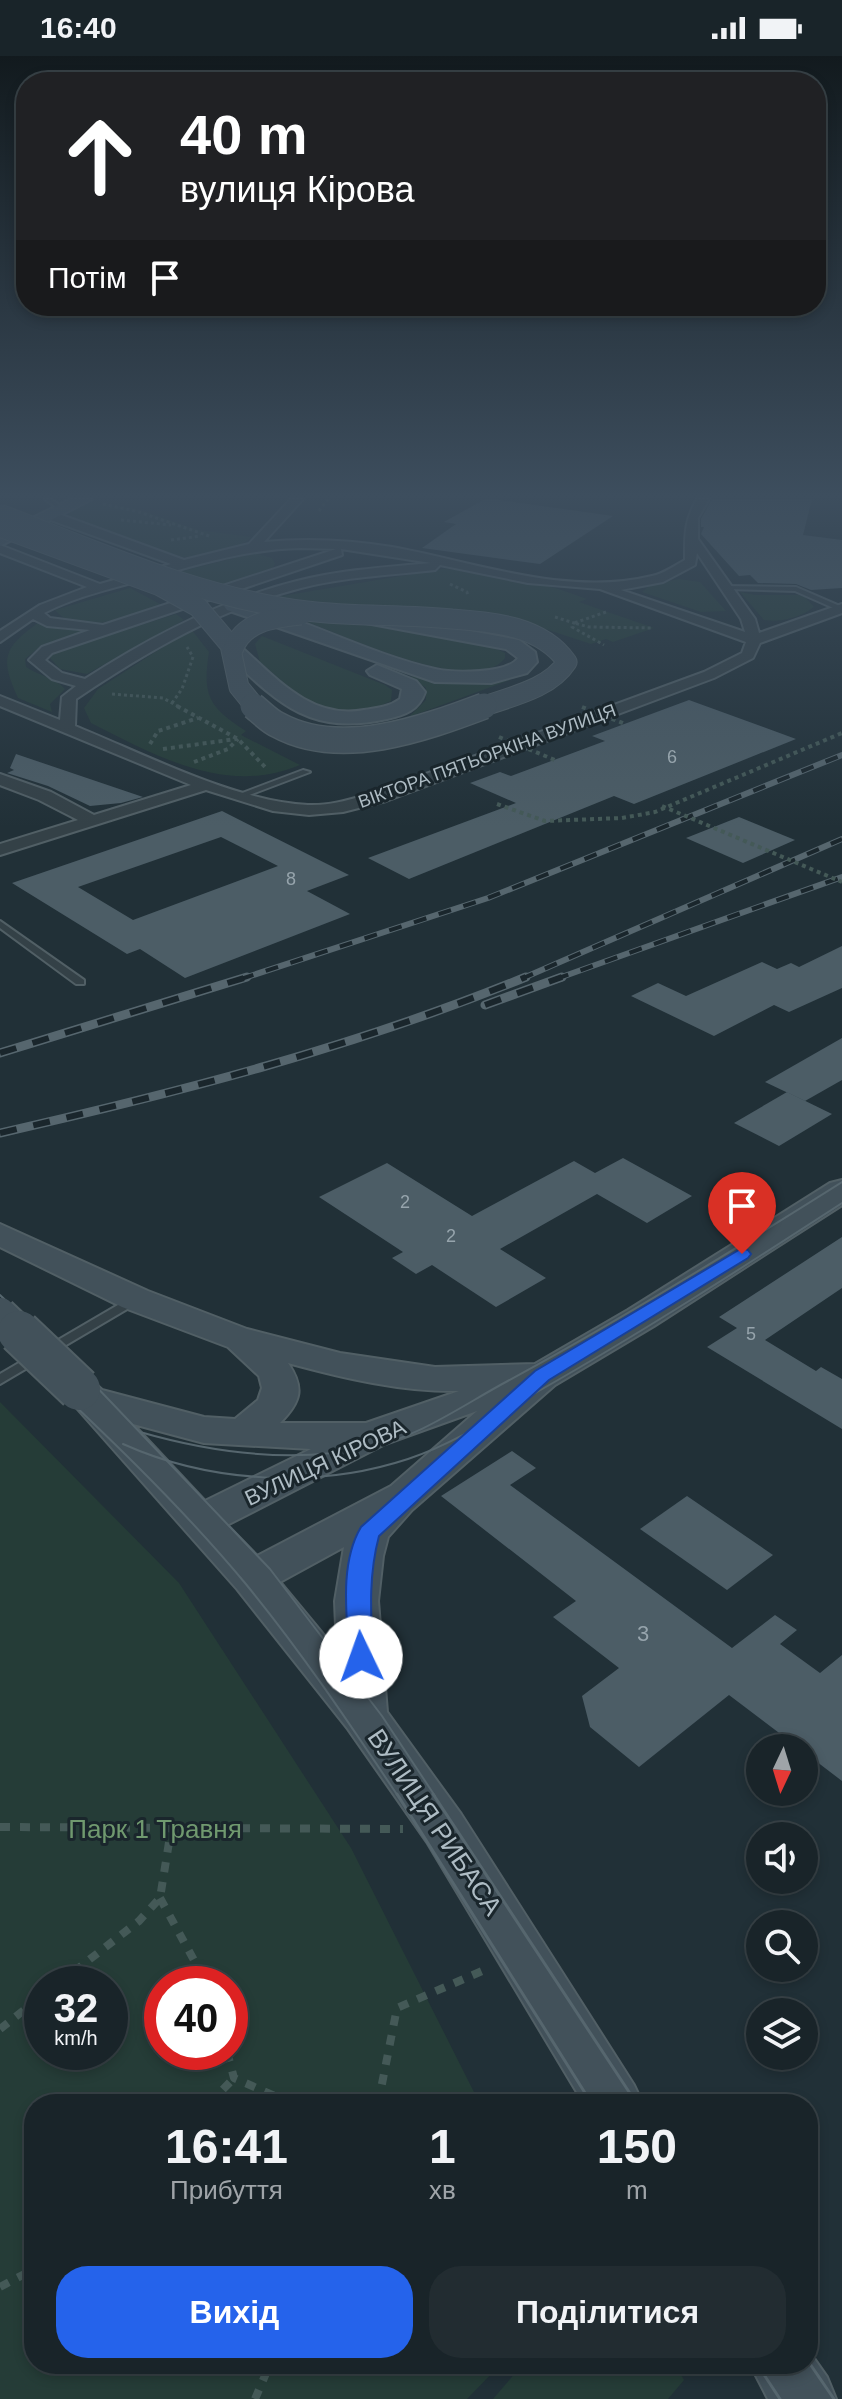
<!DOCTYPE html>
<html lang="uk">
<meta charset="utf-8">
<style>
body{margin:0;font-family:Helvetica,sans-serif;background:#222c31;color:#f1f3f6;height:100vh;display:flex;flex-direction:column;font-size:30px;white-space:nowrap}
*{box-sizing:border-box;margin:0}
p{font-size:26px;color:#9fa4a8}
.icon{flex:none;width:44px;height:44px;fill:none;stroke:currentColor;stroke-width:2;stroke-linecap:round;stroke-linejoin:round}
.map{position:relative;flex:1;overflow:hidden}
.drawer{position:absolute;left:24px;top:2038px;width:794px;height:280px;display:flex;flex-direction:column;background:#192429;border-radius:32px;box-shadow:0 4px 12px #0003,0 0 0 2px #374146}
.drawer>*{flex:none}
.hud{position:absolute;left:16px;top:16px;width:810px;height:244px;border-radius:32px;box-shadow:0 4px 12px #0003,0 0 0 2px #374146;background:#202124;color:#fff;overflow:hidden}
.needle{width:52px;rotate:184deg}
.controls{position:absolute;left:746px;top:1678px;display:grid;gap:16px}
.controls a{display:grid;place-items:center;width:72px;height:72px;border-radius:50%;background:#192429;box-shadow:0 4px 12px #0003,0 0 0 2px #374146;font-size:40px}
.speed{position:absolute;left:24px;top:1910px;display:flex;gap:16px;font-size:40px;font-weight:700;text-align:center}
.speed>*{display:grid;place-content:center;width:104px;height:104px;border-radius:50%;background:#192429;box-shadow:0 4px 12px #0003,0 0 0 2px #374146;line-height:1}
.speed small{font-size:20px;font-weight:400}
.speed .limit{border:12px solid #d22;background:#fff;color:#111}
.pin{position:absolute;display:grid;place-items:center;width:68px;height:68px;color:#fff;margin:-82px -34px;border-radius:50% 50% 50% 0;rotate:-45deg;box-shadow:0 0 8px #0007}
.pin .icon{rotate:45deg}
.me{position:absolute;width:88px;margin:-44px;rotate:357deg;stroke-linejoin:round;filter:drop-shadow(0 0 6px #0008)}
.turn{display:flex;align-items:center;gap:28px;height:168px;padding:0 32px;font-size:36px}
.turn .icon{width:104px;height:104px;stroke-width:2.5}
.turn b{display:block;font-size:56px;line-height:68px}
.then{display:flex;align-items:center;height:76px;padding:0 32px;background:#0003;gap:16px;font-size:30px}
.eta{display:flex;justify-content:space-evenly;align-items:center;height:136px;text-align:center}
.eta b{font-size:48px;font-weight:700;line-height:56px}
.primary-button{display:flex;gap:16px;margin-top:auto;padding:16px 32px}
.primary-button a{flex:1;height:92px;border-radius:32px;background:#2563eb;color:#fff;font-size:32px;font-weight:700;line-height:92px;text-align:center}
.primary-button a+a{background:#222c31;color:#f1f3f6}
.status{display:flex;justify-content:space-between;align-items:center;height:56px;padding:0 40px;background:#192429;direction:ltr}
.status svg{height:22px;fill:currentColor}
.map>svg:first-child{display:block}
.green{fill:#253c37;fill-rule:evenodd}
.building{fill:#4c5d66;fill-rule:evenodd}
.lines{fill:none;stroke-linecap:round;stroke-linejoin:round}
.lane-casing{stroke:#515f65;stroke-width:4}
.street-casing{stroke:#515f65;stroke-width:4}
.secondary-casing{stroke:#515f65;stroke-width:4}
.path-far2{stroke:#445957;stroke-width:3;stroke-dasharray:3 3;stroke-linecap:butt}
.path-far1{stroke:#445957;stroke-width:4;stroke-dasharray:4 4;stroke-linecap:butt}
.path{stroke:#445957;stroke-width:8;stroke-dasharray:10 10;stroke-linecap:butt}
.lane{fill:#344147;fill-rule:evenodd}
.street{fill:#344147;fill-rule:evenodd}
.secondary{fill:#42515a;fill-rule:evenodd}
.tram-far1{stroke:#56666e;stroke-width:2}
.tram{stroke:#56666e;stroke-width:3}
.rail-far1-casing{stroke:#56666e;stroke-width:6}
.rail-casing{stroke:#56666e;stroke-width:9}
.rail-far1{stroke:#1a262c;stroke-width:4;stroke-dasharray:13;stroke-linecap:butt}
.rail{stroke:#1a262c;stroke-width:6;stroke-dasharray:17;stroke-linecap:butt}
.secondary-bridge-far3-casing{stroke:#515f65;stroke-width:21;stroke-linecap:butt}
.secondary-bridge-far2-casing{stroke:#515f65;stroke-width:28;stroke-linecap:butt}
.secondary-bridge-far1-casing{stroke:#515f65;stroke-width:36;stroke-linecap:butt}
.secondary-bridge-casing{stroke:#515f65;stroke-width:46;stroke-linecap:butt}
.path-bridge{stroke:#445957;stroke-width:4;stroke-dasharray:4 4;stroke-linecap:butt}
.secondary-bridge-far3{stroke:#42515a;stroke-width:19}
.secondary-bridge-far2{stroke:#42515a;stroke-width:25}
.secondary-bridge-far1{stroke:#42515a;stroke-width:32}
.secondary-bridge{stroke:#42515a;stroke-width:42}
.route{fill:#2563eb;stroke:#184099;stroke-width:2}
.labels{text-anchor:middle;stroke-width:6;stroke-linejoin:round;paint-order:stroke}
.far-street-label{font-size:18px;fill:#aebcc4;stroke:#1a262c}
.number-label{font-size:18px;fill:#96a4ac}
.street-label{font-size:22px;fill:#aebcc4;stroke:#1a262c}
.near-number-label{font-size:22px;fill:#96a4ac}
.near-street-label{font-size:26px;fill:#aebcc4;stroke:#1a262c}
.near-park-label{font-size:26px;fill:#70996f;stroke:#1a262c}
</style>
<div class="status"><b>16:40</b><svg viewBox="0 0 49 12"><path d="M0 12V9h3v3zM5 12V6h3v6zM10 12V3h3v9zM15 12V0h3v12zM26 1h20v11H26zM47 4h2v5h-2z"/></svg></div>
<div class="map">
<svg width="842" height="2343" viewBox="0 0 842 2343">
<rect width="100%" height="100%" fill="#213037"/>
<!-- green -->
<g class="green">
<path d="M88 446 137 453 198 474 251 481C239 495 200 502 181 501 164 500 82 471 70 460L69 456Z"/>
<polygon points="255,497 272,502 275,508 272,513 216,532 170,518"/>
<path d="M443 513C493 514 540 525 587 543L579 546 654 572 613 586 606 583 591 588 536 570 276 541Z"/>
<polygon points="679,523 700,526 726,555 701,556 642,536 650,529"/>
<path d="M130 532 162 549C133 558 79 583 55 554Z"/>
<path d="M740 536 755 539H799L805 541 814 551C801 561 781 567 764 564Z"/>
<polygon points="176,558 184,564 87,618 60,613 50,602 54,596"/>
<path d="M307 566C350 563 469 577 505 597V602C476 642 346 580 307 566Z"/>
<path d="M38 567 59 573 87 574 42 589 25 603 26 611C37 619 56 622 65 633L50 648 52 656 18 642C0 602 3 592 38 567Z"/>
<path d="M191 573 209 596C202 640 209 651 246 675L241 679 300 709C227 740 156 700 91 667L84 652 98 633Z"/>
<polygon points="262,580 385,629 392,634 391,645 370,654 341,656 310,649 260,606 255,588"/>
<polygon points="410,620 450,628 510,624 409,661 426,644 426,632"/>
<path d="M0 1346 179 1527 351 1792 480 2048H34V2308H501L467 2343H0ZM42 1928H110V1996H42ZM162 1928H230V1996H162Z"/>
<polygon points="523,2308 675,2308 684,2324 668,2343 493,2343"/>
</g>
<!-- building -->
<g class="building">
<polygon points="485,443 493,443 613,460 540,508 422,492 456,468 444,466"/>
<polygon points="712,443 812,443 803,479 842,484 842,532 811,534 796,528 758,527 750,519 739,520 701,478 704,471 701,471 701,463"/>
<polygon points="689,644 796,683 634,748 614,740 409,823 368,802 516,747 470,727 500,716 511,720 605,685 592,680"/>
<polygon points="16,698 143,741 121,747 90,750 48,730 7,717 14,714 10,712"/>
<path d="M222 755 349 819 307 835 350 858 185 922 140 893 127 898 12 827ZM221 781 278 810 133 864 78 831Z"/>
<polygon points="739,761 795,784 743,807 686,782"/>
<polygon points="842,890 842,932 789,956 774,949 714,980 631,940 658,927 686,940 762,906 777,913 791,907 799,911"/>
<polygon points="842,982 842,1024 805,1045 765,1026"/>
<polygon points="787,1036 832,1058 779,1090 734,1067"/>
<polygon points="623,1102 692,1140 647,1167 597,1138 500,1193 546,1222 496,1251 432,1209 416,1218 392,1202 403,1196 319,1141 387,1107 472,1160 574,1105 595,1117"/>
<polygon points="842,1181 842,1232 765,1284 816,1315 821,1311 842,1323 842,1373 707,1291 737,1272 719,1261"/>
<polygon points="512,1395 536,1412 510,1429 732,1592 775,1559 797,1574 780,1588 820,1617 842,1599 842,1725 804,1696 804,1692 799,1692 729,1639 639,1711 590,1671 582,1640 619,1612 553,1561 576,1545 441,1440"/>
<polygon points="687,1440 773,1499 727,1534 640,1473"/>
</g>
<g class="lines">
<defs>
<g id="lane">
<polygon points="45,443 51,443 66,454 61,455"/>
<polygon points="723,530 796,531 842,551 842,555 838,554 795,535 725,533 723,532"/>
<polygon points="303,714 310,716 244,741 237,739"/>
<polygon points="0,865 84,924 84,928 76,928 0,872"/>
<polygon points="135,1239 141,1243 139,1246 0,1328 0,1318"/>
</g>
<path id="street" d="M291 443H303L264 486C306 482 350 484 392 491 475 506 567 541 652 520 663 518 674 510 685 504 685 480 684 465 697 443H709L698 462V483L755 563 759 577 842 548V557L760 587 753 602 714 622 386 745 343 756 309 759 273 755 206 734 0 799V788L78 764 39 744 0 729V718L51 736 94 759 191 729 0 650V640L60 664 62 641 76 630 52 623 29 604 42 591 90 574 47 570 33 563 0 586V575L40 549 87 531 0 497V489L100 528 171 508 48 463V457H56L184 504 249 488ZM301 492 336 493 103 569 50 562 44 557C77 540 114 532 150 522 200 508 248 493 301 492ZM341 493 431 507C386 511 340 514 297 525 221 544 150 581 85 623L62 617 45 604 52 597 342 499ZM697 497 741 563 745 576 621 534 663 526 695 509ZM440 509 528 527 600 533 746 586 742 597 704 616 374 737C352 743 330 750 308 749 236 746 142 697 75 670L76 643C146 596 219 553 301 532 344 521 391 519 435 514Z"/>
<g id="secondary">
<polygon points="71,443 92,443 0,490 0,478"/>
<path d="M234 544C302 561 366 597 435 613 453 617 508 618 518 602L506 593 366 567 363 563 366 559 373 557 519 584 535 596 537 606 527 617 491 627 435 626 227 554 224 550Z"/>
<path d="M233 588 240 590C276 622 311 664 364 654 377 652 389 651 400 643L402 633 370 619 367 615 377 609 416 625 425 636C419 654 405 659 387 663 310 680 279 648 226 598L223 594Z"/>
<path d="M842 1124V1149L654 1270 555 1329 412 1454 388 1481 383 1500 378 1545 387 1656 461 1758 634 2029 643 2048H584L427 1786 348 1673 237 1533 60 1333 66 1324C82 1320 90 1322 102 1334L204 1361 235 1363 258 1344 262 1332 259 1320 228 1291 122 1251 0 1191V1168L148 1235 247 1273 340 1297 435 1311 535 1308 628 1254 830 1127ZM288 1307C343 1322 402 1336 459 1335L366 1367H280C301 1346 305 1332 288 1307ZM477 1355 391 1430 257 1500 227 1469 385 1388ZM133 1368 204 1387 311 1393 205 1445ZM344 1491 335 1545 337 1595 280 1526Z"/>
<polygon points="808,2294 827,2321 836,2343 768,2343 750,2308 808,2308"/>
</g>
</defs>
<!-- lane casing -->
<use href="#lane" class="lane-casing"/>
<!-- street casing -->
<use href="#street" class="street-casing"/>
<!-- secondary casing -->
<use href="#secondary" class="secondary-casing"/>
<!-- path-far2 -->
<g class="path-far2">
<polyline points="103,448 139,456 212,481"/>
<polyline points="319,455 328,443"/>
<polyline points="121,464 171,469"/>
<polyline points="171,484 201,480"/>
<polyline points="450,528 467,536 468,541"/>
<polyline points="606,556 574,567 589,571 653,572"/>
<polyline points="555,561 574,567 572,571 604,589"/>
<polyline points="112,638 163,642 181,652"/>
<polyline points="172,647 182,633 193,601 187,591"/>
</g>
<!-- path-far1 -->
<g class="path-far1">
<polyline points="177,650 238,683 267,713"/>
<polyline points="150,688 158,675 198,662"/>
<polyline points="163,693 236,683"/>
<polyline points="194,706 228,693 238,683"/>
<polyline points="497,748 545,765 622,762 655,756 842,677"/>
</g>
<!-- path -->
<g class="path">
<polyline points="0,1771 403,1773"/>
<polyline points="160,1842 207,1928"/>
<polyline points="58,1928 139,1865 160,1842 171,1774"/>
<polyline points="0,1973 42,1940"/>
<polyline points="227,1996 234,2022 293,2048"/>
<polyline points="209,2048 234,2022"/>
<polyline points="378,2048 397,1952 489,1912"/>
<polyline points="0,2231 34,2213"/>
<polyline points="255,2343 270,2308"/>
</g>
<!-- lane -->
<use href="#lane" class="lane"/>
<!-- street -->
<use href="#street" class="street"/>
<!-- secondary -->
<use href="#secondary" class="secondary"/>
<!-- tram-far1 -->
<g class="tram-far1">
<polyline points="0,1239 90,1324 270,1513 382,1660 435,1740"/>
<path d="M0 1279C84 1358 171 1438 245 1527 301 1595 349 1667 398 1740"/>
<path d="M140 1376C213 1397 292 1407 367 1392 417 1382 460 1351 504 1327 619 1265 731 1196 842 1126"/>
<path d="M123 1388C210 1427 317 1433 408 1403 454 1388 496 1360 537 1336 641 1277 742 1212 842 1147"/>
</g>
<!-- tram -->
<g class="tram">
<polyline points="397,1738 592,2048"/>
<polyline points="433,1738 637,2048"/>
<polyline points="808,2305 834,2343"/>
<polyline points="757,2308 780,2343"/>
</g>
<defs>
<g id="rail-far1">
<polyline points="241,923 488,842 842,699"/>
<polyline points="521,923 842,783"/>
<polyline points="556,923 842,821"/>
</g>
<g id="rail">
<polyline points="485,949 562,921"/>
<polyline points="0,997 247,921"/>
<path d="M0 1077C180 1036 355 991 526 921"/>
</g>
</defs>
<!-- rail-far1 casing -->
<use href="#rail-far1" class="rail-far1-casing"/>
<!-- rail casing -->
<use href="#rail" class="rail-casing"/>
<!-- rail-far1 -->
<use href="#rail-far1" class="rail-far1"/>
<!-- rail -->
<use href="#rail" class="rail"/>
<defs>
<g id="secondary-bridge-far3">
<path d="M0 458C99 496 200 542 307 555 355 561 404 558 452 563 494 566 542 570 567 606 549 634 508 641 479 652"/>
<polyline points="0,471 160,530 198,551 230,589 239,631 256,652"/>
<path d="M233 594C243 565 274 562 301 559"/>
</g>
<path id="secondary-bridge-far2" d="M253 650C261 656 269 665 278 669 340 703 423 673 484 650"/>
<polyline id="secondary-bridge-far1" points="0,1258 21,1278"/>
<polyline id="secondary-bridge" points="19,1276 79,1333"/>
</defs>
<!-- secondary-bridge-far3 casing -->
<use href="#secondary-bridge-far3" class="secondary-bridge-far3-casing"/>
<!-- secondary-bridge-far2 casing -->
<use href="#secondary-bridge-far2" class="secondary-bridge-far2-casing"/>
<!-- secondary-bridge-far1 casing -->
<use href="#secondary-bridge-far1" class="secondary-bridge-far1-casing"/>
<!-- secondary-bridge casing -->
<use href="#secondary-bridge" class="secondary-bridge-casing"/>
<!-- path-bridge -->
<g class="path-bridge">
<polyline points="582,651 625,668"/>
<polyline points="499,681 555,704"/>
<polyline points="662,750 842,826"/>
</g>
<!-- secondary-bridge-far3 -->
<use href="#secondary-bridge-far3" class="secondary-bridge-far3"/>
<!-- secondary-bridge-far2 -->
<use href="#secondary-bridge-far2" class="secondary-bridge-far2"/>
<!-- secondary-bridge-far1 -->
<use href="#secondary-bridge-far1" class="secondary-bridge-far1"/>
<!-- secondary-bridge -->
<use href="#secondary-bridge" class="secondary-bridge"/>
</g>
<!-- sky -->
<linearGradient id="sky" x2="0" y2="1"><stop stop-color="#121a1e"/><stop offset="0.57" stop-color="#3d4e5e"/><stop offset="1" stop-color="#3d4e5e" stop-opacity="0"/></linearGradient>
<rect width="842" height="771" fill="url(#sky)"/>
<!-- route -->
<path class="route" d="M742 1192 748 1194 751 1198 748 1202 549 1324 379 1480C368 1521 371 1559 373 1601L370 1608 361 1610 353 1608 349 1601C347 1560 339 1508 361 1471L535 1315Z"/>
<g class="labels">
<!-- far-street labels -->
<g class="far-street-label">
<text transform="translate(487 700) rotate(-20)" y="6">ВІКТОРА ПЯТЬОРКІНА ВУЛИЦЯ</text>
</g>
<!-- number labels -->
<g class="number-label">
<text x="672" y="707">6</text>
<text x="291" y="829">8</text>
<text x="405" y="1152">2</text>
<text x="451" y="1186">2</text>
<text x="751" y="1284">5</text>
</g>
<!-- street labels -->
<g class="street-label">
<text transform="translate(325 1406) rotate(-25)" y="8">ВУЛИЦЯ КІРОВА</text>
</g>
<!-- near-number labels -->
<g class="near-number-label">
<text x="643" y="1585">3</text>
</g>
<!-- near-street labels -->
<g class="near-street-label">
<text transform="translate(435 1766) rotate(56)" y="9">ВУЛИЦЯ РИБАСА</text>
</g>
<!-- near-park labels -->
<g class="near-park-label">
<text x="155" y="1782">Парк 1 Травня</text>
</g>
</g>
</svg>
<div class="controls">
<a><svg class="needle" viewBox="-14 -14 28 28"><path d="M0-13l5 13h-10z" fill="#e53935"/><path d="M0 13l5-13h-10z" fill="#9fa4a8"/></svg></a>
<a><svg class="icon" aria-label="sound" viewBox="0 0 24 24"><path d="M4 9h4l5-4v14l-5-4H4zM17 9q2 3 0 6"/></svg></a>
<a><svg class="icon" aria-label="search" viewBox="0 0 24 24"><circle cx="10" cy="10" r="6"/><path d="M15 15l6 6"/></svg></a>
<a><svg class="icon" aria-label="layers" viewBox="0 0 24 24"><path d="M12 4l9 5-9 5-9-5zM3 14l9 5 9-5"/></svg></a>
</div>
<div class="speed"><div>32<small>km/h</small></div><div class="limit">40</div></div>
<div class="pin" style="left:742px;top:1198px;background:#d93025"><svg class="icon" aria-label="arrive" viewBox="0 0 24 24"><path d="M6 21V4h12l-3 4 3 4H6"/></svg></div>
<svg class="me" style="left:361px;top:1601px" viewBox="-20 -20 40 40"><circle r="19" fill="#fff"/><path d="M0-13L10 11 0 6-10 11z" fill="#2563eb"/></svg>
<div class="hud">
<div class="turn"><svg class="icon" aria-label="ahead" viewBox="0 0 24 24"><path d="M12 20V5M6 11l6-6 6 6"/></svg><div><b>40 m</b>вулиця Кірова</div></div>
<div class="then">Потім<svg class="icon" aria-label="arrive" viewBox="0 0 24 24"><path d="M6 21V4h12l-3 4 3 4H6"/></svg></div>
</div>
<section class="drawer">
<div class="eta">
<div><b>16:41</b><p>Прибуття</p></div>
<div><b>1</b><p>хв</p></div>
<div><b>150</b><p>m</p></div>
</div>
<div class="primary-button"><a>Вихід</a><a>Поділитися</a></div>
</section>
</div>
